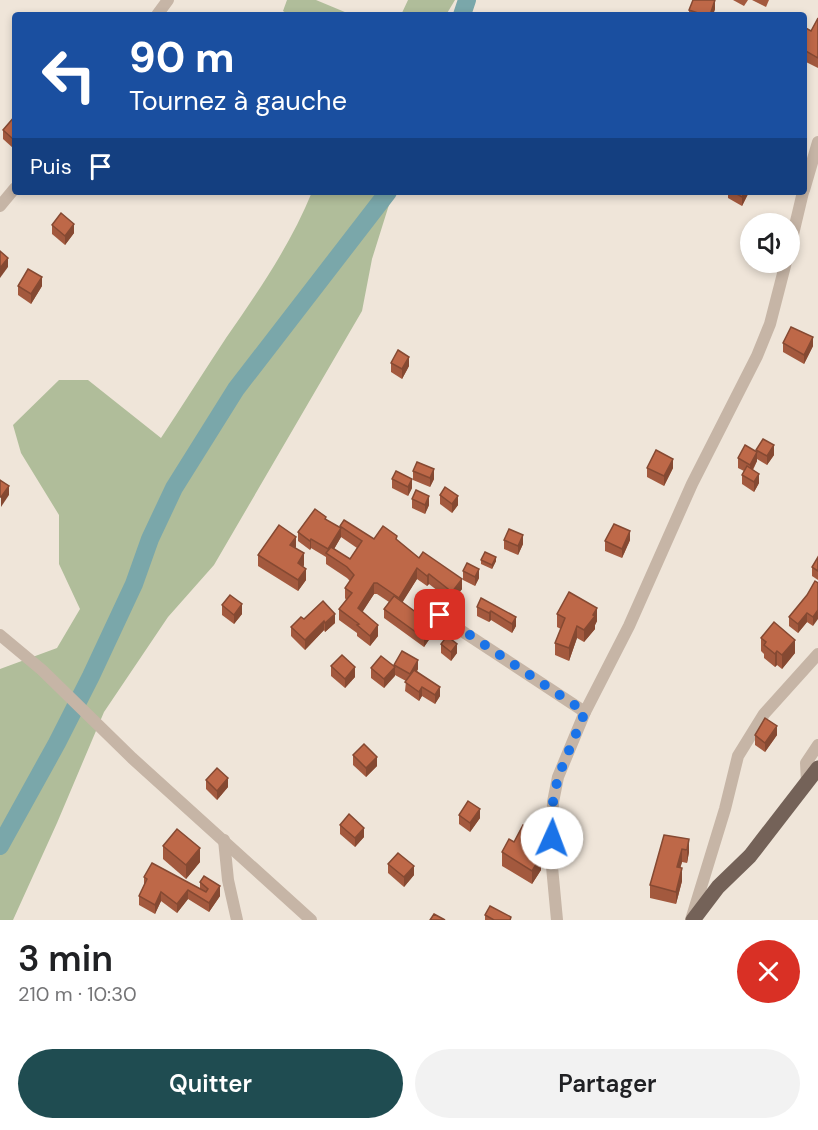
<!DOCTYPE html>
<html lang="fr">
<meta charset="utf-8">
<style>
body{margin:0;font-family:"DM Sans",sans-serif;background:#f2f2f2;color:#202124;height:100vh;display:flex;flex-direction:column;font-size:22px;white-space:nowrap}
*{box-sizing:border-box;margin:0}
p{font-size:20px;color:#757577}
.icon{flex:none;width:33px;height:33px;fill:none;stroke:currentColor;stroke-width:2;stroke-linecap:round;stroke-linejoin:round}
.map{position:relative;height:920px;overflow:hidden}
.side{display:flex;flex-direction:column;background:#fff;flex:1}
.side>*{flex:none}
.banner{position:absolute;left:12px;top:12px;width:795px;height:183px;border-radius:6px;box-shadow:0 3px 9px #0003;background:#1a4fa0;color:#fff;overflow:hidden}
.controls{position:absolute;left:740px;top:213px;display:grid;gap:12px}
.controls a{display:grid;place-items:center;width:60px;height:60px;border-radius:50%;background:#fff;box-shadow:0 3px 9px #0003;font-size:30px}
.pin{position:absolute;display:grid;place-items:center;width:51px;height:51px;color:#fff;margin:-26px;border-radius:12px;box-shadow:0 3px 9px #0006}
.me{position:absolute;width:66px;margin:-33px;rotate:2deg;stroke-linejoin:round;filter:drop-shadow(0 0 4px #0008)}
.turn{display:flex;align-items:center;gap:21px;height:126px;padding:0 18px;font-size:27px}
.turn .icon{width:78px;height:78px;stroke-width:2.5}
.turn b{display:block;font-size:42px;line-height:51px}
.then{display:flex;align-items:center;height:57px;padding:0 18px;background:#0003;gap:12px;font-size:22px}
.round{display:grid;place-items:center;flex:none;width:63px;height:63px;border-radius:32px;background:#f2f2f2}
.headline{display:flex;align-items:center;justify-content:space-between;height:102px;padding:0 18px}
h1{font-size:36px;font-weight:600;line-height:45px}
.cta{display:flex;gap:12px;margin-top:auto;padding:12px 18px}
.cta a{flex:1;height:69px;border-radius:36px;background:#1f4c51;color:#fff;font-size:24px;font-weight:600;line-height:69px;text-align:center}
.cta a+a{background:#f2f2f2;color:#202124}
.map>svg:first-child{display:block}
.green{fill:#b0bd9a}
.lines{fill:none;stroke-linecap:round;stroke-linejoin:round}
.river{stroke:#7aa7aa;stroke-width:18}
.minor{stroke:#c6b5a6;stroke-width:12}
.major{stroke:#746258;stroke-width:15}
.wall{fill:#a3593e;fill-rule:evenodd}
.shaded-wall{fill:#854932}
.building{fill:#be6848;stroke:#854932;stroke-width:1.5}
.route{stroke:#1a73e8;stroke-width:10;stroke-dasharray:0 18}
</style>
<div class="map">
<svg width="818" height="920" viewBox="0 0 818 920">
<rect width="100%" height="100%" fill="#efe5d9"/>
<!-- green -->
<g class="green">
<polygon points="287,0 316,0 352,15 289,15 283,11"/>
<polygon points="408,0 455,0 446,15 401,15"/>
<path d="M312 192H393L372 259 362 311 214 565 168 617 104 712 57 823 13 920H0V669L57 648 80 609 59 564V515L21 453 13 425 59 380H88L161 438C183 405 204 371 226 338 258 292 291 244 312 192Z"/>
</g>
<g class="lines">
<!-- river -->
<g class="river">
<polyline points="462,15 467,0"/>
<polyline points="0,846 57,743 91,676 134,584 150,539 174,488 236,389 388,192"/>
</g>
<!-- minor -->
<g class="minor">
<polyline points="157,15 168,0"/>
<polyline points="804,190 818,142"/>
<polyline points="0,206 15,188"/>
<polyline points="789,251 803,192"/>
<polyline points="439,616 585,712"/>
<polyline points="0,635 42,670 132,758 311,920"/>
<polyline points="807,782 806,763 818,745"/>
<polyline points="224,840 228,880 237,920"/>
<polyline points="557,920 551,856 553,802 558,777 585,712 629,626 692,484 757,356 770,324 786,262"/>
<polyline points="691,920 725,809 738,756 764,714 818,654"/>
</g>
<!-- major -->
<polyline class="major" points="693,920 718,887 750,856 818,768"/>
</g>
<!-- wall -->
<g class="wall">
<polygon points="733,0 748,0 744,6"/>
<polygon points="752,0 769,0 766,7"/>
<polygon points="715,9 713,15 689,15 689,10"/>
<polygon points="818,18 818,68 804,61 804,27 811,31"/>
<polygon points="15,116 15,146 13,148 3,139 3,130"/>
<polygon points="728,192 749,192 742,206 728,198"/>
<polygon points="52,225 74,233 65,245 52,234"/>
<polygon points="18,286 42,286 31,304 18,295"/>
<polygon points="783,343 813,346 804,364 783,352"/>
<polygon points="391,363 409,366 402,379 391,372"/>
<polygon points="756,450 774,455 767,465 757,459 757,461 753,470 759,483 754,492 742,484 742,475 744,471 738,468 738,458 756,452"/>
<polygon points="647,468 673,468 664,486 647,477"/>
<polygon points="413,471 434,479 430,487 413,480"/>
<polygon points="392,479 412,488 408,496 392,488"/>
<polygon points="440,495 458,505 452,513 440,504"/>
<polygon points="412,499 429,505 425,514 412,508"/>
<path d="M326 520 340 528V526L374 539 397 540 419 558 462 589 452 602 429 584 427 586 417 579 402 602 433 634 424 647 384 618V609L389 602 377 594H374L362 612 378 636 370 646 357 636V633L339 620V609L346 600 345 598V588L350 581 347 578 326 564V557L311 548 310 550 298 541V532ZM341 537 357 548 350 559 334 549Z"/>
<polygon points="504,540 523,544 518,555 504,549"/>
<polygon points="630,540 622,558 605,551 605,541"/>
<polygon points="296,548 304,565 303,567 306,580 298,591 258,566 258,555"/>
<polygon points="818,557 818,580 812,576 812,567"/>
<polygon points="481,560 496,561 492,569 481,564"/>
<polygon points="463,571 479,578 475,586 463,580"/>
<polygon points="818,583 813,626 807,622 798,633 789,626 789,617"/>
<polygon points="481,598 516,626 512,633 491,620 489,622 477,616 477,607"/>
<polygon points="222,605 242,614 234,624 222,615"/>
<polygon points="557,614 597,621 595,625 595,629 584,642 577,638 569,661 555,655 555,643 561,629 557,627"/>
<polygon points="304,619 335,623 325,632 324,630 305,650 291,636 291,627"/>
<polygon points="761,638 795,653 782,669 777,665 775,667 764,658 764,654 761,651"/>
<polygon points="441,644 457,653 451,661 441,653"/>
<polygon points="331,666 355,677 345,688 331,676"/>
<polygon points="394,666 418,669 417,671 440,696 435,704 422,696 419,701 405,691 406,681 395,675 384,688 371,678 371,668"/>
<polygon points="755,735 777,735 765,752 755,745"/>
<polygon points="353,755 377,766 366,777 353,765"/>
<polygon points="206,780 228,787 217,800 206,789"/>
<polygon points="459,815 480,818 470,832 459,824"/>
<polygon points="340,825 364,837 355,847 340,834"/>
<polygon points="664,835 689,852 687,863 682,862 680,868 682,881 676,904 650,898 650,885"/>
<polygon points="514,842 540,849 537,854 541,870 532,884 502,866 502,852"/>
<polygon points="163,846 200,862 186,879 163,859"/>
<polygon points="388,864 414,875 404,887 388,873"/>
<polygon points="144,877 200,889 200,882 220,896 209,912 188,899 177,913 161,901 155,914 139,905 139,896 144,885"/>
<polygon points="485,915 511,920 485,920"/>
</g>
<!-- shaded-wall -->
<g class="shaded-wall">
<polygon points="715,0 715,9 713,15 710,15"/>
<polygon points="15,137 15,146 13,148 13,139"/>
<polygon points="744,192 749,192 742,206 742,197"/>
<polygon points="74,224 74,233 65,245 65,236"/>
<polygon points="8,258 8,267 0,278 0,268"/>
<polygon points="42,277 42,286 31,304 31,294"/>
<polygon points="813,337 813,346 804,364 804,355"/>
<polygon points="409,357 409,366 402,379 402,369"/>
<polygon points="774,445 774,455 767,465 767,456"/>
<polygon points="757,452 757,461 750,474 750,465"/>
<polygon points="673,459 673,468 664,486 664,476"/>
<polygon points="434,469 434,479 430,487 430,478"/>
<polygon points="759,474 759,483 754,492 754,482"/>
<polygon points="412,479 412,488 408,496 408,487"/>
<polygon points="9,486 9,495 1,507 1,497"/>
<polygon points="429,496 429,505 425,514 425,505"/>
<polygon points="458,496 458,505 452,513 452,504"/>
<polygon points="341,528 341,537 330,556 328,555 328,549"/>
<polygon points="630,531 630,540 622,558 622,549"/>
<polygon points="523,535 523,544 518,555 518,546"/>
<polygon points="296,537 296,548 290,545"/>
<polygon points="311,539 311,548 310,550 310,541"/>
<polygon points="304,553 304,565 298,575 298,563"/>
<polygon points="496,557 496,561 492,569 492,565"/>
<polygon points="417,568 417,579 399,608 399,598"/>
<polygon points="306,569 306,580 298,591 298,580"/>
<polygon points="479,569 479,578 475,586 475,577"/>
<polygon points="429,574 429,584 427,586 427,576"/>
<polygon points="462,579 462,589 452,602 452,592"/>
<polygon points="374,583 374,594 358,619 358,608"/>
<polygon points="242,604 242,614 234,624 234,615"/>
<polygon points="597,608 597,621 595,625 595,629 584,642 584,630"/>
<polygon points="818,610 818,619 813,626 813,617"/>
<polygon points="491,611 491,620 489,622 489,613"/>
<polygon points="807,613 807,622 798,633 798,624"/>
<polygon points="335,614 335,623 325,632 325,623"/>
<polygon points="516,617 516,626 512,633 512,624"/>
<polygon points="324,621 324,630 305,650 305,640"/>
<polygon points="378,625 378,636 370,646 370,636"/>
<polygon points="433,625 433,634 424,647 424,638"/>
<polygon points="577,626 577,638 569,661 569,648"/>
<polygon points="795,640 795,653 782,669 782,655"/>
<polygon points="457,644 457,653 451,661 451,652"/>
<polygon points="777,651 777,665 775,667 775,654"/>
<polygon points="418,660 418,669 410,683 410,674"/>
<polygon points="355,667 355,677 345,688 345,679"/>
<polygon points="395,667 395,676 384,688 384,679"/>
<polygon points="422,687 422,696 419,701 419,692"/>
<polygon points="440,687 440,696 435,704 435,695"/>
<polygon points="777,726 777,735 765,752 765,743"/>
<polygon points="377,757 377,766 366,777 366,768"/>
<polygon points="228,778 228,787 217,800 217,791"/>
<polygon points="480,809 480,818 470,832 470,823"/>
<polygon points="364,828 364,837 355,847 355,838"/>
<polygon points="540,835 540,849 532,865 532,851"/>
<polygon points="689,839 689,852 687,863 687,850"/>
<polygon points="200,848 200,862 186,879 186,865"/>
<polygon points="682,849 682,862 677,880 677,867"/>
<polygon points="541,856 541,870 532,884 532,871"/>
<polygon points="414,866 414,875 404,887 404,877"/>
<polygon points="682,868 682,881 676,904 676,892"/>
<polygon points="220,886 220,896 209,912 209,903"/>
<polygon points="188,890 188,899 177,913 177,904"/>
<polygon points="161,892 161,901 155,914 155,905"/>
</g>
<!-- building -->
<g class="building">
<polygon points="693,0 715,0 710,15 704,15 689,10"/>
<polygon points="818,18 818,58 804,50 804,27 811,31"/>
<polygon points="15,116 15,137 13,139 3,130"/>
<polygon points="733,192 744,192 742,197"/>
<polygon points="61,213 74,224 65,236 52,225"/>
<polygon points="0,251 8,258 0,268"/>
<polygon points="28,269 42,277 31,294 18,286"/>
<polygon points="791,327 813,337 804,355 783,343"/>
<polygon points="398,350 409,357 402,369 391,363"/>
<polygon points="763,439 774,445 767,456 756,450"/>
<polygon points="745,445 757,452 750,465 738,458"/>
<polygon points="656,450 673,459 664,476 647,468"/>
<polygon points="417,462 434,469 430,478 413,471"/>
<polygon points="747,466 759,474 754,482 742,475"/>
<polygon points="396,471 412,479 408,487 392,479"/>
<polygon points="0,480 9,486 1,497 0,497"/>
<polygon points="445,487 458,496 452,504 440,495"/>
<polygon points="416,490 429,496 425,505 412,499"/>
<polygon points="315,509 326,517 325,519 341,528 328,549 311,539 310,541 298,532"/>
<polygon points="344,520 374,539 383,526 397,536 396,539 419,558 423,552 462,579 452,592 429,574 427,576 417,568 399,598 377,583 374,583 358,608 378,625 370,636 357,625 359,624 339,609 352,593 345,588 354,575 347,567 326,553 331,547 350,559 362,541 340,526"/>
<polygon points="614,524 630,531 622,549 605,541"/>
<polygon points="279,525 296,537 290,545 304,553 298,563 306,569 298,580 258,555"/>
<polygon points="509,529 523,535 518,546 504,540"/>
<polygon points="485,552 496,557 492,565 481,560"/>
<polygon points="818,557 818,571 812,567"/>
<polygon points="467,563 479,569 475,577 463,571"/>
<polygon points="815,581 818,583 818,610 813,617 807,613 798,624 789,617 807,595"/>
<polygon points="569,592 597,608 593,615 595,616 584,630 577,626 569,648 555,643 565,618 557,614"/>
<polygon points="230,595 242,604 234,615 222,605"/>
<polygon points="394,596 433,625 424,638 384,609"/>
<polygon points="481,598 516,617 512,624 491,611 489,613 477,607"/>
<polygon points="323,601 335,614 325,623 324,621 305,640 291,627 301,617 304,619"/>
<polygon points="774,622 795,640 782,655 777,651 775,654 764,645 766,642 761,638"/>
<polygon points="447,636 457,644 451,652 441,644"/>
<polygon points="402,651 418,660 410,674 394,665"/>
<polygon points="342,655 355,667 345,679 331,666"/>
<polygon points="381,656 395,667 384,679 371,668"/>
<polygon points="414,670 440,687 435,695 422,687 419,692 405,682"/>
<polygon points="765,718 777,726 765,743 755,735"/>
<polygon points="364,744 377,757 366,768 353,755"/>
<polygon points="217,768 228,778 217,791 206,780"/>
<polygon points="468,801 480,809 470,823 459,815"/>
<polygon points="349,814 364,828 355,838 340,825"/>
<polygon points="523,825 540,835 532,851 541,856 532,871 502,852 509,839 514,842"/>
<polygon points="177,829 200,848 186,865 163,846"/>
<polygon points="664,835 689,839 687,850 682,849 677,867 682,868 676,892 650,885"/>
<polygon points="398,853 414,866 404,877 388,864"/>
<polygon points="152,863 206,892 208,889 200,882 204,876 220,886 209,903 188,890 177,904 161,892 155,905 139,896 147,879 144,877"/>
<polygon points="490,906 511,917 510,920 494,920 485,915"/>
<polygon points="434,914 445,920 430,920"/>
</g>
<g class="lines">
<!-- route -->
<polyline class="route" points="440,615 585,712 558,777 553,802 552,838"/>
</g>
</svg>
<div class="controls">
<a><svg class="icon" aria-label="sound" viewBox="0 0 24 24"><path d="M4 9h4l5-4v14l-5-4H4zM17 9q2 3 0 6"/></svg></a>
</div>
<div class="pin" style="left:440px;top:615px;background:#d93025"><svg class="icon" aria-label="arrive" viewBox="0 0 24 24"><path d="M6 21V4h12l-3 4 3 4H6"/></svg></div>
<svg class="me" style="left:552px;top:838px" viewBox="-20 -20 40 40"><circle r="19" fill="#fff"/><path d="M0-13L10 11 0 6-10 11z" fill="#1a73e8"/></svg>
<div class="banner">
<div class="turn"><svg class="icon" aria-label="left" viewBox="0 0 24 24"><path d="M17 20v-9H6M10 6l-5 5 5 5"/></svg><div><b>90 m</b>Tournez à gauche</div></div>
<div class="then">Puis<svg class="icon" aria-label="arrive" viewBox="0 0 24 24"><path d="M6 21V4h12l-3 4 3 4H6"/></svg></div>
</div>
</div>
<section class="side">
<div class="headline"><div><h1>3 min</h1><p>210 m · 10:30</p></div><a class="round" style="background:#d93025;color:#fff"><svg class="icon" aria-label="close" viewBox="0 0 24 24"><path d="M6 6l12 12M18 6L6 18"/></svg></a></div>
<div class="cta"><a>Quitter</a><a>Partager</a></div>
</section>
